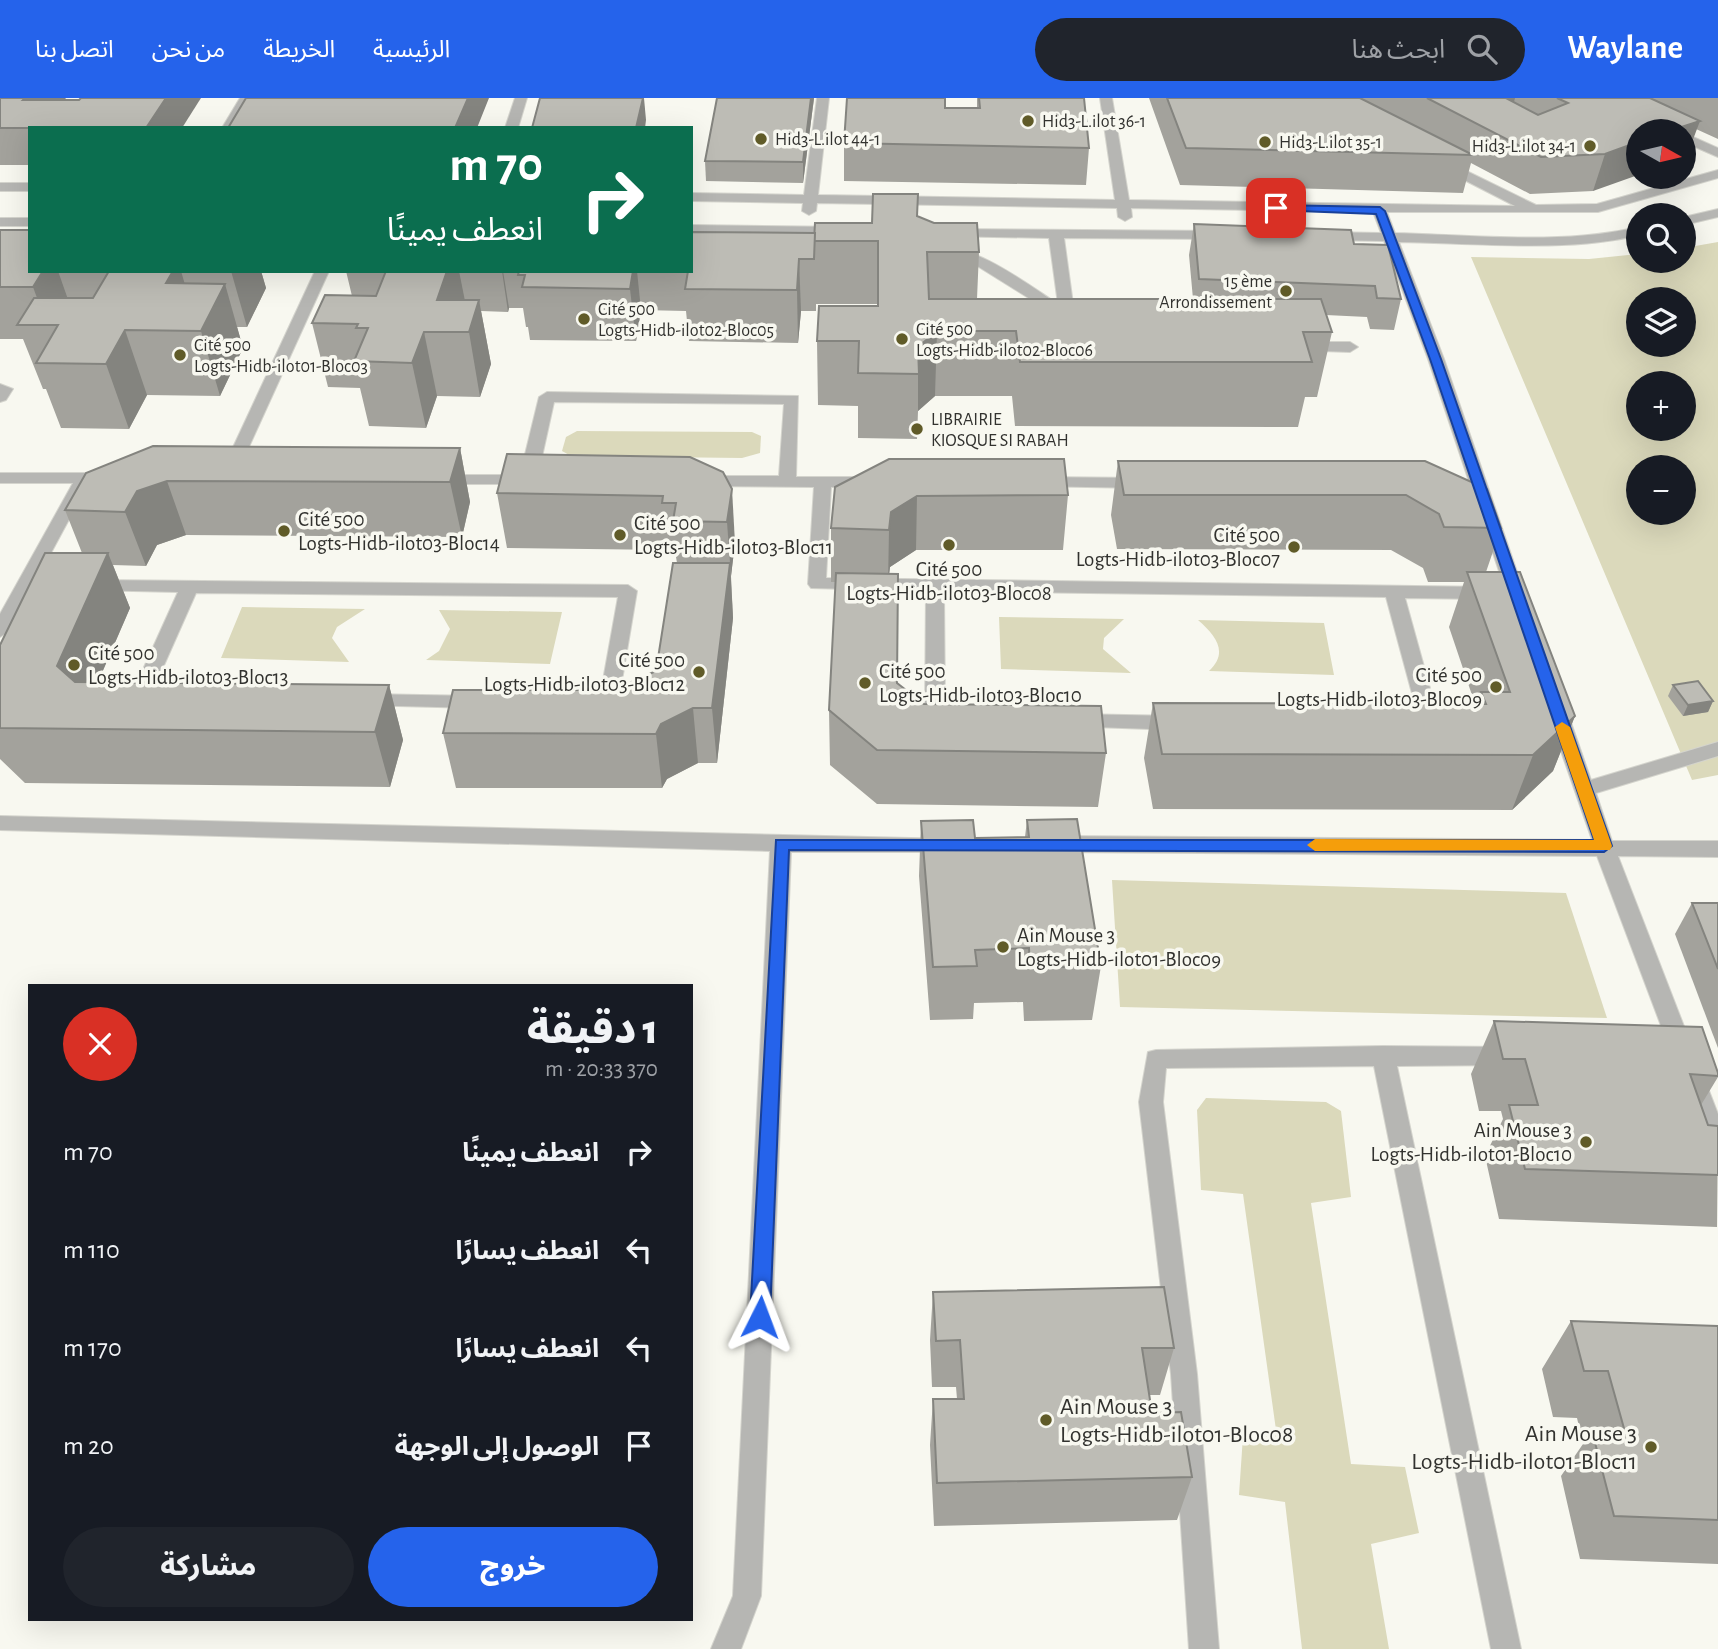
<!DOCTYPE html>
<html lang="ar">
<meta charset="utf-8">
<style>
body{margin:0;font-family:"Alegreya Sans","Noto Sans Arabic",sans-serif;background:#20242c;color:#f1f3f6;direction:rtl;height:100vh;display:flex;flex-direction:column;font-size:26px;white-space:nowrap}
*{box-sizing:border-box;margin:0}
p{font-size:23px;color:#9ea1a6}
.icon{flex:none;width:38px;height:38px;fill:none;stroke:currentColor;stroke-width:2;stroke-linecap:round;stroke-linejoin:round}
.map{position:relative;flex:1;overflow:hidden;direction:ltr}
.panel{position:absolute;left:28px;top:886px;width:665px;height:637px;display:flex;flex-direction:column;background:#171b24;border-radius:0px;box-shadow:0 7px 28px #0002;direction:rtl}
.panel>*{flex:none}
.hud{position:absolute;left:28px;top:28px;width:665px;height:147px;border-radius:0px;box-shadow:0 7px 28px #0002;direction:rtl;background:#0b6e4f;color:#fff;overflow:hidden}
.needle{width:46px;rotate:98deg}
.fabs{position:absolute;left:1626px;top:21px;display:grid;gap:14px}
.fabs a{display:grid;place-items:center;width:70px;height:70px;border-radius:50%;background:#171b24;box-shadow:0 7px 28px #0002;font-size:35px}
.pin{position:absolute;display:grid;place-items:center;width:60px;height:60px;color:#fff;margin:-30px;border-radius:14px;box-shadow:0 4px 10px #0006}
.me{position:absolute;width:77px;margin:-38px;rotate:3deg;stroke-linejoin:round;filter:drop-shadow(0 0 5px #0008)}
.turn{display:flex;align-items:center;gap:24px;height:147px;padding:0 35px;font-size:32px}
.turn .icon{width:91px;height:91px;stroke-width:2.5}
.turn b{display:block;font-size:49px;line-height:60px}
.round{display:grid;place-items:center;flex:none;width:74px;height:74px;border-radius:37px;background:#20242c}
.summary{display:flex;align-items:center;justify-content:space-between;height:119px;padding:0 35px}
h1{font-size:42px;font-weight:800;line-height:52px}
.cta{display:flex;gap:14px;margin-top:auto;padding:14px 35px}
.cta a{flex:1;height:80px;border-radius:42px;background:#2563eb;color:#fff;font-size:28px;font-weight:800;line-height:80px;text-align:center}
.cta a+a{background:#20242c;color:#f1f3f6}
ul{padding:0;list-style:none}
li{display:flex;align-items:center;gap:21px;height:98px;padding:0 35px}
li div{flex:1}
li b{display:block;font-size:26px}
li em{font-style:normal}
header{display:flex;align-items:center;gap:42px;box-sizing:border-box;height:98px;padding:0 35px;background:#2563eb;color:#fff}
header strong{font-size:33px}
nav{display:flex;gap:38px;margin-inline-start:auto;font-size:24px}
.search{width:490px;height:63px;background:#20242c;display:flex;align-items:center;gap:18px;box-sizing:border-box;padding:0 24px;border-radius:38px;color:#9ea1a6;font-size:26px}
.map>svg:first-child{display:block}
.green{fill:#dbd9bb;fill-rule:evenodd}
.lines{fill:none;stroke-linecap:round;stroke-linejoin:round}
.minor-casing{stroke:#d4d4cd;stroke-width:2}
.minor{fill:#b6b6b3;fill-rule:evenodd}
.wall{fill:#a3a29c}
.shaded-wall{fill:#84847f}
.building{fill:#bdbcb5;stroke:#84847f;stroke-width:2}
.route{fill:#2563eb;stroke:#184099;stroke-width:2}
.slow{fill:#f59e0b}
.poi-dot{fill:#605b28;stroke:#f8f8f0;stroke-width:2.5}
.labels{text-anchor:middle;stroke-width:7;stroke-linejoin:round;paint-order:stroke}
.far-poi-label{font-size:18px;fill:#32322f;stroke:#f8f8f0;text-anchor:start}
.poi-label{font-size:21px;fill:#32322f;stroke:#f8f8f0;text-anchor:start}
.near-poi-label{font-size:24px;fill:#32322f;stroke:#f8f8f0;text-anchor:start}
</style>
<header>
<strong>Waylane</strong>
<div class="search"><svg class="icon" aria-label="search" viewBox="0 0 24 24"><circle cx="10" cy="10" r="6"/><path d="M15 15l6 6"/></svg>ابحث هنا</div>
<nav><a>الرئيسية</a><a>الخريطة</a><a>من نحن</a><a>اتصل بنا</a></nav>
</header>
<div class="map">
<svg width="1718" height="1551" viewBox="0 0 1718 1551">
<rect width="100%" height="100%" fill="#f8f8f0"/>
<!-- green -->
<g class="green">
<path d="M1718 144V677L1692 682 1471 159 1589 161 1638 156V163H1684V150ZM1638 201H1684V247H1638ZM1638 285H1684V331H1638ZM1638 369H1684V415H1638Z"/>
<polygon points="577,333 752,334 761,338 760,355 742,360 571,358 562,353 566,339"/>
<polygon points="242,509 365,511 337,529 332,540 349,564 221,560"/>
<polygon points="439,512 562,514 550,566 426,562 439,553 450,531"/>
<polygon points="999,519 1124,521 1104,540 1103,551 1131,575 1001,571"/>
<path d="M1198 522 1324 525 1334 577 1209 573C1229 554 1216 538 1198 522Z"/>
<polygon points="1112,782 1566,795 1607,920 1120,909"/>
<polygon points="1206,1000 1326,1004 1341,1013 1351,1099 1311,1105 1351,1366 1405,1369 1419,1435 1371,1446 1389,1551 1302,1551 1285,1404 1239,1397 1243,1338 1276,1337 1276,1332 1243,1096 1201,1092 1197,1012"/>
</g>
<g class="lines">
<defs>
<g id="minor">
<polygon points="240,0 252,0 235,30 222,30"/>
<polygon points="515,0 527,0 518,30 505,30"/>
<path d="M817 0H829L818 97 1115 102 1100 0H1112L1129 102 1515 108 1439 69 1437 66 1444 62 1536 107 1597 106 1718 72V80L1598 114H1387L1395 135C1472 137 1564 147 1638 129V137C1572 155 1469 145 1399 144L1444 261 1526 500 1517 506 1508 500 1428 261 1384 143 1323 142 1316 138 1323 134 1381 135 1373 114 1131 110 1132 119 1125 123 1118 119 1117 110 817 105 816 113 809 117 802 113 803 105 691 103V95L804 97Z"/>
<polygon points="1684,35 1718,50 1718,59 1684,44"/>
<rect x="0" y="85" width="30" height="8"/>
<polygon points="1718,111 1718,119 1684,127 1684,119"/>
<rect x="0" y="120" width="30" height="8"/>
<polygon points="691,127 843,129 850,133 843,137 691,135"/>
<path d="M949 131 1221 133 1228 137 1221 141 1064 140 1076 228 1068 233 1060 228 1059 219 966 161 952 160 945 156C965 138 1037 193 1058 206L1049 140 944 138 942 135Z"/>
<polygon points="315,173 329,173 238,373 230,378 224,377 222,373"/>
<polygon points="1300,244 1350,244 1358,249 1350,254 1295,252 1292,249"/>
<polygon points="0,286 13,291 6,302 0,304"/>
<polygon points="547,294 798,298 796,379 873,379 881,384 873,389 831,389 826,480 1488,489 1497,495 1488,501 1405,500 1441,630 1431,637 1420,634 1417,629 1420,625 1386,499 944,493 945,613 954,615 957,620 954,625 935,627 925,620 926,493 811,490 808,486 814,389 698,388 690,383 698,378 779,378 784,306 554,304 536,386 433,386 431,382 439,377 520,377 539,299"/>
<polygon points="0,375 110,375 118,380 110,385 85,385 87,388 9,533 0,539 0,516 73,385 0,385"/>
<polygon points="1038,379 1142,380 1150,385 1142,390 1032,388 1030,384 1032,380"/>
<path d="M94 482 628 487 637 493 618 606C611 616 590 616 583 606L586 601 600 599 618 499 196 495 153 592 162 593 165 598C158 608 138 608 131 598L178 494 88 492 85 488Z"/>
<polygon points="365,596 477,598 487,604 477,610 358,607 355,602"/>
<polygon points="1557,606 1567,613 1591,682 1718,644 1718,658 1596,695 1612,743 1718,743 1718,759 1618,758 1718,1016 1718,1057 1710,1054 1706,1047 1597,758 1055,754 1048,751 1045,746 1048,741 1055,738 1592,742 1547,613"/>
<polygon points="1073,616 1178,618 1188,625 1178,632 1066,628 1063,623 1066,618"/>
<polygon points="0,718 953,741 956,746 953,751 946,754 791,754 761,1498 741,1551 711,1551 733,1498 770,753 0,732"/>
<polygon points="1383,948 1507,949 1515,951 1518,958 1515,965 1507,967 1397,968 1521,1551 1491,1551 1374,968 1166,970 1163,1004 1197,1276 1219,1551 1189,1551 1171,1276 1139,1004 1148,954 1156,952"/>
</g>
</defs>
<!-- minor casing -->
<use href="#minor" class="minor-casing"/>
<!-- minor -->
<use href="#minor" class="minor"/>
</g>
<!-- wall -->
<g class="wall">
<polygon points="0,0 64,2 30,30 30,67 0,67"/>
<polygon points="717,0 814,0 803,85 706,83 705,63"/>
<polygon points="977,0 1084,0 1089,50 1086,87 844,83 844,45 945,10 977,10"/>
<polygon points="1149,0 1718,0 1718,41 1696,31 1686,60 1684,61 1684,33 1593,93 1530,96 1471,65 1463,95 1180,87"/>
<polygon points="917,118 979,154 977,201 1193,201 1189,157 1194,126 1354,146 1401,201 1394,232 1370,231 1367,219 1326,217 1332,234 1317,299 1305,299 1298,329 1015,328 1012,298 935,298 918,313 917,341 858,340 858,308 818,307 817,243 878,208 878,206 816,206 816,213 801,213 798,245 689,243 686,213 641,212 636,243 530,242 528,229 526,229 523,210 509,210 508,214 481,213 491,266 480,299 437,298 426,330 369,328 360,290 328,289 312,225 352,198 346,173 691,173 815,135"/>
<polygon points="0,132 30,173 261,173 266,190 247,229 237,229 243,250 220,298 147,297 129,331 61,330 46,291 43,291 23,241 0,241"/>
<polygon points="460,350 470,404 462,439 186,437 157,447 146,468 113,467 130,510 98,584 389,587 403,642 390,689 25,685 0,661 0,547 82,455 65,412 86,375"/>
<polygon points="1118,363 1425,363 1501,430 1486,474 1575,618 1553,673 1512,712 1153,711 1144,660 1153,605 1475,606 1449,529 1464,484 1428,484 1423,470 1391,452 1117,451 1111,417"/>
<polygon points="723,374 735,445 731,478 733,520 717,665 698,665 667,681 662,690 456,690 443,635 614,592 656,573 677,465 676,459 668,459 667,452 507,450 497,395"/>
<polygon points="835,389 1068,397 1063,452 916,452 890,469 889,476 897,585 924,606 1106,655 1098,709 877,706 830,667 829,612 836,484 831,484 831,430"/>
<polygon points="1673,587 1713,603 1708,614 1683,618 1668,598"/>
<polygon points="1027,722 1101,868 1092,922 1024,923 1023,904 974,905 973,921 930,922 919,778 921,723 975,740 1025,739"/>
<polygon points="1692,805 1718,805 1718,950 1675,836"/>
<polygon points="1494,923 1718,975 1718,979 1701,1007 1708,1027 1718,1028 1717,1129 1499,1121 1485,1058 1503,1021 1501,1013 1479,1013 1471,976"/>
<polygon points="933,1194 1174,1250 1160,1297 1149,1297 1152,1315 1192,1379 1177,1422 934,1428 930,1347 933,1301 957,1301 956,1289 932,1289 930,1242"/>
<polygon points="1571,1223 1718,1228 1718,1466 1580,1461 1561,1378 1583,1346 1577,1320 1553,1319 1542,1271"/>
</g>
<!-- shaded-wall -->
<g class="shaded-wall">
<polygon points="25,0 66,0 43,30 23,2"/>
<polygon points="166,0 201,0 182,30 146,30"/>
<polygon points="468,0 489,0 477,30 455,30"/>
<polygon points="643,0 644,0 646,22 645,30 636,30"/>
<polygon points="811,0 814,0 803,85 803,64"/>
<polygon points="1496,0 1515,0 1510,19"/>
<polygon points="1700,23 1686,60 1684,61 1684,33 1669,33"/>
<polygon points="1638,44 1638,77 1593,93 1605,56"/>
<polygon points="799,161 801,213 798,245 797,192"/>
<polygon points="43,173 58,173 71,210 58,227 47,227 33,189"/>
<polygon points="173,173 181,173 197,228 166,185"/>
<polygon points="231,173 261,173 266,190 247,229"/>
<polygon points="447,173 459,173 467,213 437,202"/>
<polygon points="502,173 503,173 509,210 508,214"/>
<polygon points="633,173 637,173 641,212 636,243 630,191"/>
<polygon points="225,186 243,250 220,298 201,233"/>
<polygon points="479,202 491,266 480,299 469,234"/>
<polygon points="125,232 147,297 129,331 106,266"/>
<polygon points="937,233 935,298 918,313 918,249"/>
<polygon points="424,234 437,298 426,330 412,265"/>
<polygon points="460,350 470,404 462,439 450,384"/>
<polygon points="167,383 186,437 157,447 146,468 125,414 137,393"/>
<polygon points="732,391 735,445 731,478 727,424"/>
<polygon points="917,398 916,452 890,469 888,486 889,432 891,414"/>
<polygon points="108,455 130,510 81,623 57,568"/>
<polygon points="730,465 733,520 717,665 712,610"/>
<polygon points="389,587 403,642 390,689 375,634"/>
<polygon points="1713,603 1708,614 1683,618 1688,607"/>
<polygon points="693,610 698,665 667,681 662,690 656,636 661,626"/>
<polygon points="1575,618 1553,673 1512,712 1533,657"/>
</g>
<!-- building -->
<g class="building">
<polygon points="0,0 25,0 23,2 79,2 81,0 166,0 146,30 0,30"/>
<polygon points="246,0 468,0 455,30 228,30"/>
<polygon points="540,0 643,0 636,30 532,30"/>
<polygon points="717,0 811,0 803,64 705,63"/>
<polygon points="847,0 945,0 945,10 980,10 979,0 1084,0 1089,50 844,45"/>
<polygon points="1167,0 1360,0 1473,57 1186,50"/>
<polygon points="1427,0 1506,0 1538,17 1568,5 1557,0 1650,0 1700,23 1669,33 1638,33 1638,44 1605,56 1541,59"/>
<polygon points="873,96 918,96 917,118 934,125 977,125 979,154 927,154 929,201 1321,201 1332,234 1303,234 1312,264 1020,264 1016,233 937,233 918,249 919,276 858,275 859,243 817,243 819,208 878,208 878,143 814,143 815,125 872,125"/>
<polygon points="1194,126 1351,132 1354,146 1388,147 1401,201 1377,200 1375,188 1199,181"/>
<polygon points="0,132 30,132 30,173 43,173 33,189 0,189"/>
<polygon points="691,134 815,135 814,161 799,161 797,192 685,191 688,173 691,173"/>
<polygon points="109,173 173,173 166,185 225,186 201,233 125,232 106,266 36,265 58,227 17,227 34,200 93,200"/>
<polygon points="386,173 447,173 437,202 479,202 469,234 424,234 412,265 354,263 368,230 356,230 358,226 312,225 325,197 376,198"/>
<polygon points="519,173 633,173 630,191 522,189 525,177 518,177"/>
<polygon points="153,348 460,350 450,384 167,383 137,393 125,414 65,412 86,375"/>
<polygon points="507,356 690,359 723,374 732,391 727,424 673,423 676,405 662,405 663,398 497,395"/>
<polygon points="889,361 1064,361 1068,397 917,398 891,414 889,432 831,430 835,389"/>
<polygon points="1118,363 1425,363 1487,391 1501,430 1444,429 1439,416 1406,397 1124,397"/>
<polygon points="45,455 108,455 57,568 75,584 389,587 375,634 0,630 0,547"/>
<polygon points="673,465 730,465 712,610 693,610 661,626 656,636 443,635 453,592 614,592 656,573"/>
<polygon points="1467,474 1520,474 1575,618 1533,657 1162,656 1153,605 1486,606 1481,594 1510,594"/>
<polygon points="836,475 898,476 897,585 924,606 1101,608 1106,655 877,652 829,612"/>
<polygon points="1698,583 1713,603 1688,607 1673,587"/>
<polygon points="1077,721 1101,868 1030,870 1029,850 975,852 977,868 933,869 921,723 973,722 975,740 1029,739 1027,722"/>
<polygon points="1692,805 1718,805 1718,871"/>
<polygon points="1494,923 1702,929 1718,975 1718,978 1690,976 1708,1027 1718,1028 1718,1077 1525,1071 1509,1007 1538,1007 1525,961 1503,961"/>
<polygon points="1164,1189 1174,1250 1142,1250 1152,1315 1181,1314 1192,1379 937,1385 933,1301 964,1301 960,1242 936,1243 933,1194"/>
<polygon points="1571,1223 1718,1228 1718,1422 1614,1418 1592,1333 1625,1334 1608,1273 1584,1273"/>
</g>
<!-- route -->
<polygon class="route" points="1276,107 1380,109 1385,113 1441,261 1612,748 1604,754 789,752 770,1219 767,1226 760,1228 753,1226 750,1219 776,742 1594,742 1430,261 1376,116 1273,112 1271,110"/>
<!-- slow -->
<polygon class="slow" points="1562,624 1570,629 1612,748 1610,752 1315,753 1307,747 1315,741 1594,742 1555,629"/>
<!-- markers -->
<g class="poi-dot">
<circle cx="1028" cy="23" r="7"/>
<circle cx="761" cy="41" r="7"/>
<circle cx="1265" cy="44" r="7"/>
<circle cx="1590" cy="48" r="7"/>
<circle cx="1286" cy="193" r="7"/>
<circle cx="584" cy="221" r="7"/>
<circle cx="902" cy="241" r="7"/>
<circle cx="180" cy="257" r="7"/>
<circle cx="917" cy="331" r="7"/>
<circle cx="284" cy="433" r="7"/>
<circle cx="620" cy="437" r="7"/>
<circle cx="949" cy="447" r="7"/>
<circle cx="1294" cy="449" r="7"/>
<circle cx="74" cy="567" r="7"/>
<circle cx="699" cy="574" r="7"/>
<circle cx="865" cy="585" r="7"/>
<circle cx="1496" cy="589" r="7"/>
<circle cx="1003" cy="849" r="7"/>
<circle cx="1586" cy="1044" r="7"/>
<circle cx="1046" cy="1322" r="7"/>
<circle cx="1651" cy="1349" r="7"/>
</g>
<g class="labels">
<!-- far-poi labels -->
<g class="far-poi-label">
<text x="1042" y="29">Hid3-L.ilot 36-1</text>
<text x="775" y="47">Hid3-L.ilot 44-1</text>
<text x="1279" y="50">Hid3-L.ilot 35-1</text>
<text x="1576" y="54" text-anchor="end">Hid3-L.ilot 34-1</text>
<text x="1272" y="189" text-anchor="end">15 ème<tspan x="1272" dy="21">Arrondissement</tspan></text>
<text x="598" y="217">Cité 500<tspan x="598" dy="21">Logts-Hidb-ilot02-Bloc05</tspan></text>
<text x="916" y="237">Cité 500<tspan x="916" dy="21">Logts-Hidb-ilot02-Bloc06</tspan></text>
<text x="194" y="253">Cité 500<tspan x="194" dy="21">Logts-Hidb-ilot01-Bloc03</tspan></text>
<text x="931" y="327">LIBRAIRIE<tspan x="931" dy="21">KIOSQUE SI RABAH</tspan></text>
</g>
<!-- poi labels -->
<g class="poi-label">
<text x="298" y="428">Cité 500<tspan x="298" dy="24">Logts-Hidb-ilot03-Bloc14</tspan></text>
<text x="634" y="432">Cité 500<tspan x="634" dy="24">Logts-Hidb-ilot03-Bloc11</tspan></text>
<text x="1280" y="444" text-anchor="end">Cité 500<tspan x="1280" dy="24">Logts-Hidb-ilot03-Bloc07</tspan></text>
<text x="949" y="478" text-anchor="middle">Cité 500<tspan x="949" dy="24">Logts-Hidb-ilot03-Bloc08</tspan></text>
<text x="88" y="562">Cité 500<tspan x="88" dy="24">Logts-Hidb-ilot03-Bloc13</tspan></text>
<text x="685" y="569" text-anchor="end">Cité 500<tspan x="685" dy="24">Logts-Hidb-ilot03-Bloc12</tspan></text>
<text x="879" y="580">Cité 500<tspan x="879" dy="24">Logts-Hidb-ilot03-Bloc10</tspan></text>
<text x="1482" y="584" text-anchor="end">Cité 500<tspan x="1482" dy="24">Logts-Hidb-ilot03-Bloc09</tspan></text>
<text x="1017" y="844">Ain Mouse 3<tspan x="1017" dy="24">Logts-Hidb-ilot01-Bloc09</tspan></text>
<text x="1572" y="1039" text-anchor="end">Ain Mouse 3<tspan x="1572" dy="24">Logts-Hidb-ilot01-Bloc10</tspan></text>
</g>
<!-- near-poi labels -->
<g class="near-poi-label">
<text x="1060" y="1316">Ain Mouse 3<tspan x="1060" dy="28">Logts-Hidb-ilot01-Bloc08</tspan></text>
<text x="1637" y="1343" text-anchor="end">Ain Mouse 3<tspan x="1637" dy="28">Logts-Hidb-ilot01-Bloc11</tspan></text>
</g>
</g>
</svg>
<div class="fabs">
<a><svg class="needle" viewBox="-14 -14 28 28"><path d="M0-13l5 13h-10z" fill="#e53935"/><path d="M0 13l5-13h-10z" fill="#9ea1a6"/></svg></a>
<a><svg class="icon" aria-label="search" viewBox="0 0 24 24"><circle cx="10" cy="10" r="6"/><path d="M15 15l6 6"/></svg></a>
<a><svg class="icon" aria-label="layers" viewBox="0 0 24 24"><path d="M12 4l9 5-9 5-9-5zM3 14l9 5 9-5"/></svg></a>
<a>+</a>
<a>−</a>
</div>
<div class="pin" style="left:1276px;top:110px;background:#d93025"><svg class="icon" aria-label="arrive" viewBox="0 0 24 24"><path d="M6 21V4h12l-3 4 3 4H6"/></svg></div>
<svg class="me" style="left:760px;top:1219px" viewBox="-20 -20 40 40"><path d="M0-17L14 15 0 8-14 15z" fill="#2563eb" stroke="#fff" stroke-width="4"/></svg>
<div class="hud">
<div class="turn"><svg class="icon" aria-label="right" viewBox="0 0 24 24"><path d="M7 20v-9h11M14 6l5 5-5 5"/></svg><div><b>70 m</b>انعطف يمينًا</div></div>
</div>
<section class="panel">
<div class="summary"><div><h1>1 دقيقة</h1><p>370 m · 20:33</p></div><a class="round" style="background:#d93025;color:#fff"><svg class="icon" aria-label="close" viewBox="0 0 24 24"><path d="M6 6l12 12M18 6L6 18"/></svg></a></div>
<ul>
<li><svg class="icon" aria-label="right" viewBox="0 0 24 24"><path d="M7 20v-9h11M14 6l5 5-5 5"/></svg><div><b>انعطف يمينًا</b></div><em>70 m</em></li>
<li><svg class="icon" aria-label="left" viewBox="0 0 24 24"><path d="M17 20v-9H6M10 6l-5 5 5 5"/></svg><div><b>انعطف يسارًا</b></div><em>110 m</em></li>
<li><svg class="icon" aria-label="left" viewBox="0 0 24 24"><path d="M17 20v-9H6M10 6l-5 5 5 5"/></svg><div><b>انعطف يسارًا</b></div><em>170 m</em></li>
<li><svg class="icon" aria-label="arrive" viewBox="0 0 24 24"><path d="M6 21V4h12l-3 4 3 4H6"/></svg><div><b>الوصول إلى الوجهة</b></div><em>20 m</em></li>
</ul>
<div class="cta"><a>خروج</a><a>مشاركة</a></div>
</section>
</div>
